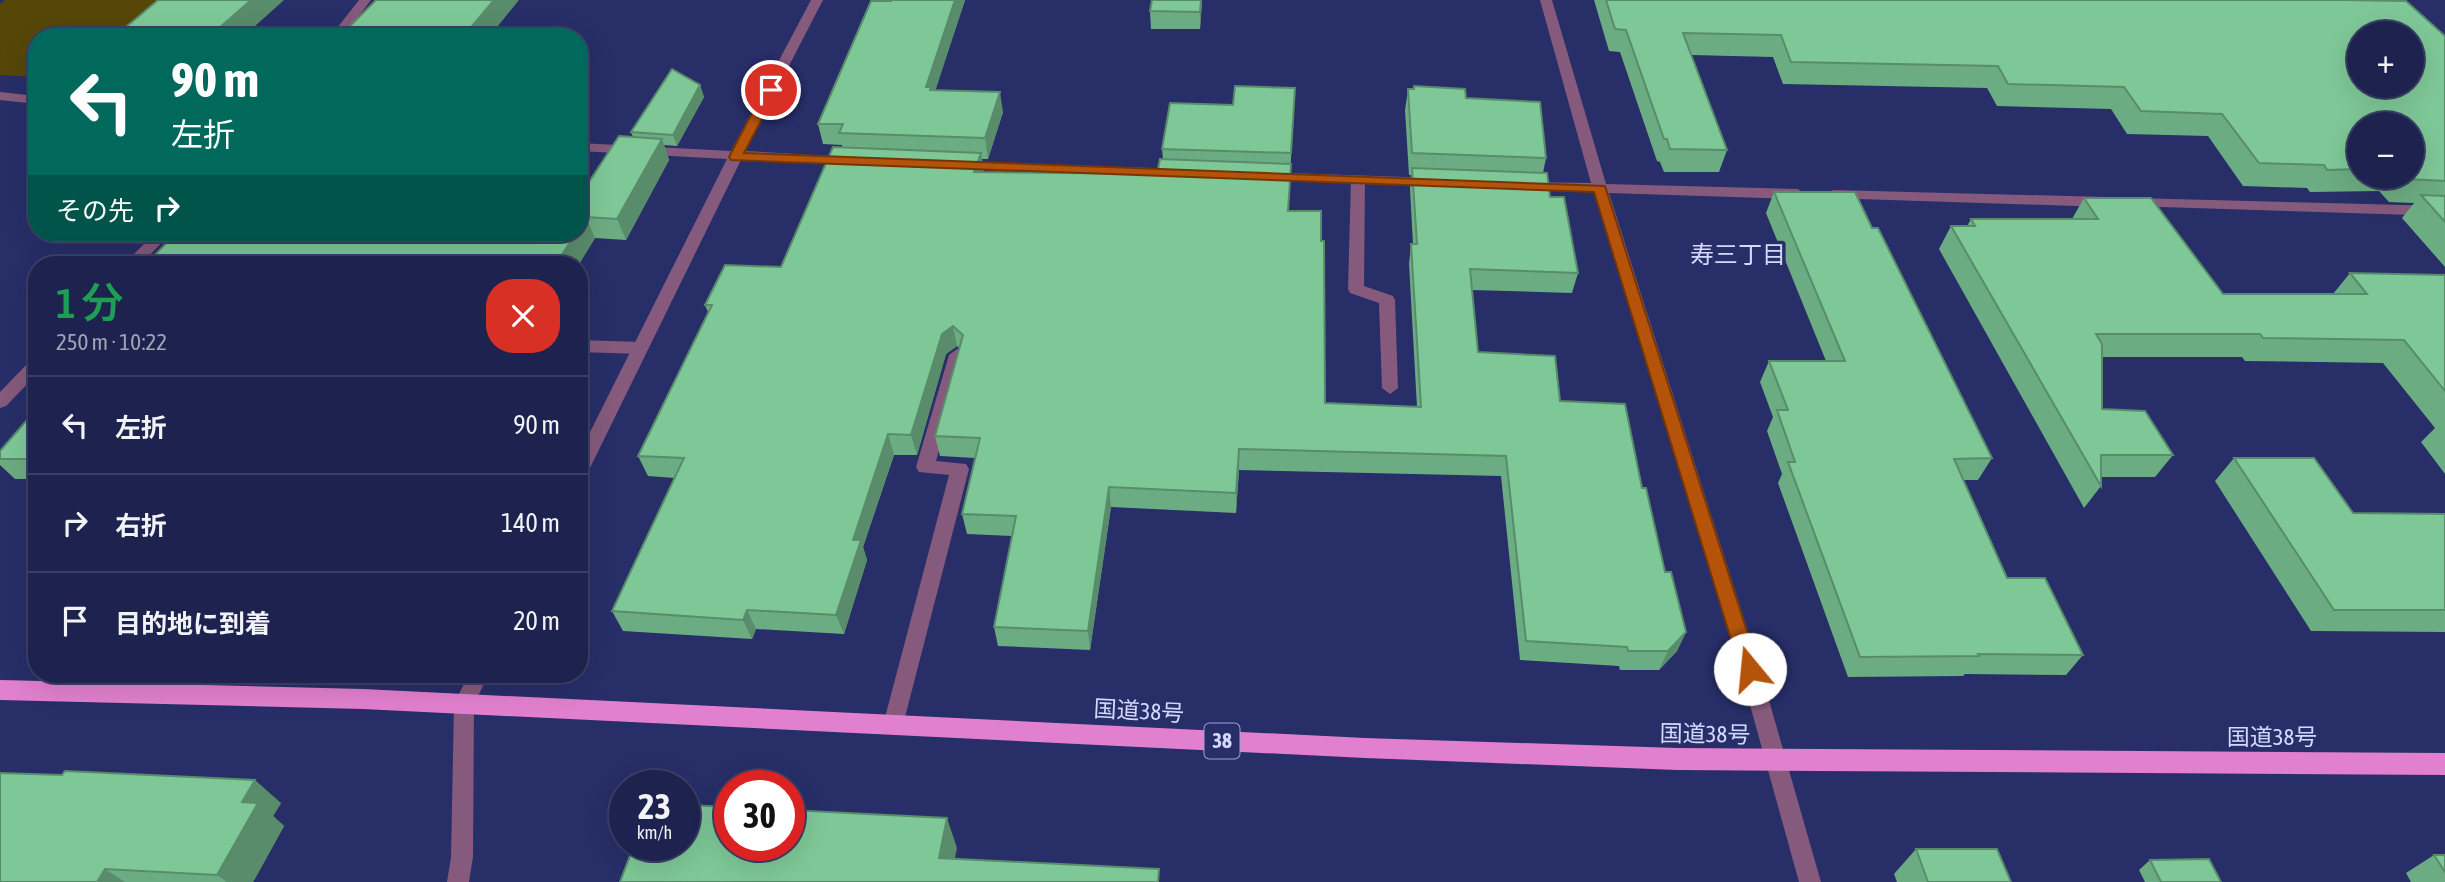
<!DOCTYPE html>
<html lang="ja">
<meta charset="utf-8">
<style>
body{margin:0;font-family:"Asap Condensed","Noto Sans JP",sans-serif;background:#252a55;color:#f1f3f6;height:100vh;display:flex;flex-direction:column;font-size:26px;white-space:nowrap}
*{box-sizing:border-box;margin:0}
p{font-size:23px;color:#a0a4b6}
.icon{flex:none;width:38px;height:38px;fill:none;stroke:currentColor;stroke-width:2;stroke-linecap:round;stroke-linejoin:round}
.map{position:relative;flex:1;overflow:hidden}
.side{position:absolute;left:28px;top:256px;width:560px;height:427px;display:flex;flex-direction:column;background:#1d224e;border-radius:28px;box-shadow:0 7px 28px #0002,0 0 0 2px #3b3f66}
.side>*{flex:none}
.guide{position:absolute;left:28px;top:28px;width:560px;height:214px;border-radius:28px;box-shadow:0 7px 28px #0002,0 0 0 2px #3b3f66;background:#00695c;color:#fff;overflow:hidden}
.fabs{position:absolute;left:2347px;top:21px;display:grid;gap:14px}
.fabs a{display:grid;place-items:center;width:77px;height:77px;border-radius:50%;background:#1d224e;box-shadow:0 7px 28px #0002,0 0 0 2px #3b3f66;font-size:35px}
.speed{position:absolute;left:609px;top:770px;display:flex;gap:14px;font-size:35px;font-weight:700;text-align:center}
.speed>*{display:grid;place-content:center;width:91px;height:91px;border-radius:50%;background:#1d224e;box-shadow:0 7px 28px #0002,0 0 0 2px #3b3f66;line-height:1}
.speed small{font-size:18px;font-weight:400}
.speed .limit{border:10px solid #d22;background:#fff;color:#111}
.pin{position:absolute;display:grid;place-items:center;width:60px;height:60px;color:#fff;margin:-30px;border:4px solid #fff;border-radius:50%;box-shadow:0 2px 7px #0007}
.me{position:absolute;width:77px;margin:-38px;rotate:343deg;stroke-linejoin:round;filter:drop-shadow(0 0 5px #0008)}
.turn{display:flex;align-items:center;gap:24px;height:147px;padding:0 28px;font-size:32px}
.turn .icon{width:91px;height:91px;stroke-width:2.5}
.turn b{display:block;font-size:49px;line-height:60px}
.then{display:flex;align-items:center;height:66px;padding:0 28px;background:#0003;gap:14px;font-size:26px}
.round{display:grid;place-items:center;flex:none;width:74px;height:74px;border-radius:28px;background:#252a55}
.head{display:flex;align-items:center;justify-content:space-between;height:119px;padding:0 28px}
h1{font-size:42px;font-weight:600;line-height:52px;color:#1e9e55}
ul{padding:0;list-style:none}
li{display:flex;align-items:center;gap:21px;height:98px;padding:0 28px;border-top:2px solid #3b3f66}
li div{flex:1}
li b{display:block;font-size:26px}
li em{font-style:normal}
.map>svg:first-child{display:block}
.green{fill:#564708}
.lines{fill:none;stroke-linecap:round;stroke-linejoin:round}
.service{fill:#855a7c;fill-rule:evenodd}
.minor{fill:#855a7c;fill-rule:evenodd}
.tertiary{fill:#855a7c;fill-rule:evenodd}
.trunk{fill:#e180ce;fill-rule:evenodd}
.wall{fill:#6cac82;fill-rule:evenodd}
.shaded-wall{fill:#588c6a}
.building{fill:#7ec897;stroke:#588c6a;stroke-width:2;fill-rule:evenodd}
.route{fill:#b45309;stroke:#753606;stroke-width:2}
.labels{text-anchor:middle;stroke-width:7;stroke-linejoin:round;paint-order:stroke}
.shield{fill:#272e68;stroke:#9ea6d1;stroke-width:2}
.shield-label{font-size:21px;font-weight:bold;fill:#d1dafe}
.street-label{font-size:23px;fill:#d1dafe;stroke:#272e68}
.neighbourhood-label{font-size:24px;fill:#d1dafe;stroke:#272e68}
</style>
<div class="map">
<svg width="2445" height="882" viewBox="0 0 2445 882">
<rect width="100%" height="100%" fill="#272e68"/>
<!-- green -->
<polygon class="green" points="5,0 180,0 134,37 37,37 37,77 0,75 0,4"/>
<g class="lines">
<!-- service -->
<g class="service">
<polygon points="1358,175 1365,179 1364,286 1393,296 1395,300 1398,388 1390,394 1382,388 1379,303 1350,293 1348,289 1351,179"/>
<polygon points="579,340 641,342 649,348 641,354 579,352"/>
<polygon points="957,349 965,355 936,461 966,464 969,469 903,725 900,732 893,734 886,732 883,725 949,475 919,472 916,467 949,355"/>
</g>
<!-- minor -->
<g class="minor">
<polygon points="359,0 371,0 343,37 330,37"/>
<polygon points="811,0 823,0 745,151 850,157 857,161 850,165 741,160 588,472 585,477 579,479 579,454 727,159 579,151 579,143 731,151"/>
<polygon points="1540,0 1552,0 1606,184 1798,189 1805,194 1798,199 1609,193 1760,669 1821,882 1799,882 1740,669 1594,192 1525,190 1518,186 1525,182 1591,183"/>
<polygon points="0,92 37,96 37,104 0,100"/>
<polygon points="962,161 1179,169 1186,173 1179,177 957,168 957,162"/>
<polygon points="1266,172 1434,178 1441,182 1434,186 1261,179 1259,176"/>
<polygon points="1833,190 2106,197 2113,202 2106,207 1828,198 1826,195"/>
<polygon points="2134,198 2445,206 2445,216 2129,206 2127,203 2129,200"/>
<polygon points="155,233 171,233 141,264 124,264"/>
<polygon points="37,358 37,374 6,406 0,408 0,392 31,360"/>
<polygon points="469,674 489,674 471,710 464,713 457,710 454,704"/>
</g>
<!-- tertiary -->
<polygon class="tertiary" points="464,695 471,698 474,704 473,857 469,882 447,882 451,857 454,704 457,698"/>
<!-- trunk -->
<polygon class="trunk" points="0,680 363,689 1365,738 1677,748 2445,753 2445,775 1677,770 1365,758 363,709 0,700"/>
</g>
<!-- wall -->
<g class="wall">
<polygon points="891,0 965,0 935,90 1003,112 988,159 982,159 984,173 1157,174 1163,159 1162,149 1233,105 1295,88 1288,211 1325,403 1417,407 1409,264 1411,244 1413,244 1410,189 1411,175 1409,175 1405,110 1408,89 1466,98 1546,158 1543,173 1550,197 1578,273 1572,293 1472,290 1478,352 1560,401 1642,488 1665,572 1686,632 1677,651 1659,670 1620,670 1619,666 1520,660 1501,476 1239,470 1236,513 1111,507 1090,650 998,646 994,627 1012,536 967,534 962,514 975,458 940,456 935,436 960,349 957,346 946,354 917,455 894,455 863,547 867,560 844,634 756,629 752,639 623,631 612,611 675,478 648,476 638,456 708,312 705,305 781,267 842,147 842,145 823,144 818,124"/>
<polygon points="1152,0 1202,0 1200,29 1151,29 1150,11"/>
<path d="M1594 0H2341L2445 36V267L2402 218 2414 203 2389 202 2379 191 2310 192 2307 188 2243 186 2208 136 2127 134 2111 109 1997 106 1987 88 1783 84 1773 57 1691 55 1727 150 1719 172H1664L1660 162 1657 161 1620 52 1609 51ZM2359 124 2412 177H2359Z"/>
<polygon points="700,85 704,97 677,146 664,145 669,160 626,240 595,238 579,264 581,194 633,137 631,132"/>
<polygon points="1774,192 1872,228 1992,458 1978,480 1963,480 2007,578 2083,655 2066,675 1965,674 1963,676 1848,677 1778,483 1782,474 1767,431 1773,417 1760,382 1769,361 1826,361 1766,213"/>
<polygon points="2084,198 2223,294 2333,294 2350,273 2445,275 2445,474 2421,442 2435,428 2383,363 2245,361 2242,357 2102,357 2102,409 2173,455 2155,477 2101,477 2101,486 2084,508 1939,249 1951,226 1967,226 1971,219 2072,219"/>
<polygon points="37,413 37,479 15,479 0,465 0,451"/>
<polygon points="2234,458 2353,513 2445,514 2445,632 2311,631 2215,481"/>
<polygon points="281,803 273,816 284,826 253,882 0,882"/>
<polygon points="1916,849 2011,882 1897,882 1894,874"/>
<polygon points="2434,855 2445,855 2445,882 2411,882 2406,873"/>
<polygon points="2150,860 2221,882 2145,882 2139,870"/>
</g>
<!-- shaded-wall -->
<g class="shaded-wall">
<polygon points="251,0 284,0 243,37 209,37"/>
<polygon points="494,0 519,0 489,37 463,37"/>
<polygon points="955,0 965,0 933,98 926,87"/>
<polygon points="1201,0 1202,0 1200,29 1200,12"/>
<polygon points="700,85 704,97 677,146 673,135"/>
<polygon points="1000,92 1003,112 988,159 985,138"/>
<polygon points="662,139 669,160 626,240 617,219"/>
<polygon points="981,153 984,173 974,172"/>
<polygon points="586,217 595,238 579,264 556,264 576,233 579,233 579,227"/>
<polygon points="953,326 957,346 946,354 917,455 911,435 942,334"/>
<polygon points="888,434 894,455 863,547 867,560 844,634 836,615 853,540"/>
<polygon points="1239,449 1239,470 1236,513 1236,493"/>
<polygon points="1109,487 1111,507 1090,650 1088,631"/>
<polygon points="747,610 756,629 752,639 743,620"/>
<polygon points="1686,632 1677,651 1659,670 1668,651"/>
<polygon points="255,780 281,803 273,816 284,826 253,882 227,882 217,875 242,802"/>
<polygon points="947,818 957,848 950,882 939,858"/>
<polygon points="105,869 125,882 97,882"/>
</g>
<!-- building -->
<g class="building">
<polygon points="158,0 251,0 209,37 114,37"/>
<polygon points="376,0 494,0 463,37 339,37"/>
<polygon points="891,0 955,0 926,87 931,87 930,90 1000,92 985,138 839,133 843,124 818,124 871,1 891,1"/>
<polygon points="1152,0 1201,0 1200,12 1150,11"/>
<path d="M1606 0H2341L2406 1 2445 36V181L2407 179 2405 177H2412V124H2359V169L2327 170 2324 165 2259 163 2222 114 2141 111 2124 87 2008 84 1998 66 1791 62 1781 35 1683 33 1727 150 1670 149 1667 139H1664L1626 30 1615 29ZM2359 33H2412V86H2359Z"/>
<polygon points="672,69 700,85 673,135 631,132"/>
<polygon points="1235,86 1295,88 1291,153 1162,149 1170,103 1233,105"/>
<polygon points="1414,86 1465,89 1466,98 1540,102 1546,158 1412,153 1408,89 1414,89"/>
<polygon points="619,136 662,139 617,219 586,217 579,227 579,194 581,194"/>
<polygon points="833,147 981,153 974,172 1157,174 1160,159 1291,164 1288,211 1321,211 1321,241 1324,241 1325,403 1421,407 1411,244 1417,244 1412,168 1547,173 1550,197 1564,197 1578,273 1470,269 1478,352 1555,356 1560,401 1625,404 1642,488 1646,488 1665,572 1671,572 1686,632 1668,651 1628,651 1627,647 1526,641 1506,456 1239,449 1236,493 1109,487 1088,631 994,627 1016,516 962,514 980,438 935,436 963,335 953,326 942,334 911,435 888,434 853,540 861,540 836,615 747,610 743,620 612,611 684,458 638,456 712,305 705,305 725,265 781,267"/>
<polygon points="1774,192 1855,192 1872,228 1878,228 1992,458 1954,459 2007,578 2045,578 2083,655 1978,654 1979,656 1860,657 1788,462 1795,462 1777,410 1788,410 1769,361 1845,361"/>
<polygon points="2421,195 2445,196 2445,222"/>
<polygon points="2084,198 2151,198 2223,294 2367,294 2350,273 2445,275 2445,391 2404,340 2263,338 2260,334 2096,334 2102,344 2102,409 2145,411 2173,455 2101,455 2101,486 1951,226 1975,226 1971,219 2098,219"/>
<polygon points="176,233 576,233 556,264 146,264"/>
<polygon points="33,413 37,413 37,459 0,459 0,451"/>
<polygon points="2234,458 2314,458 2353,513 2445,514 2445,610 2334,610"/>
<polygon points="65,771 255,780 242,802 258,803 217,875 105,869 97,882 0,882 0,773 62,775"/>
<polygon points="684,805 730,807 730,845 789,845 789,810 947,818 939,858 1159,869 1158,882 620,882 634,845 684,845"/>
<polygon points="1916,849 1997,849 2011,882 1928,882"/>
<polygon points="2434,855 2445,855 2445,872"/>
<polygon points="2209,859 2221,882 2161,882 2150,860"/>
</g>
<!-- route -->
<polygon class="route" points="771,86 777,90 744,153 1605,186 1759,669 1756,675 1750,677 1743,675 1740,669 1594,192 731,160 729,157 764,90"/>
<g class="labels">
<!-- shield labels -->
<rect class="shield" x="1204.5" y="723.5" width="35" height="35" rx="5"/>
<g class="shield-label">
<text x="1222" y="748">38</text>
</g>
<!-- street labels -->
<g class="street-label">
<text transform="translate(1139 711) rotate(3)" y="8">国道38号</text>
<text transform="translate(1705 734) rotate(1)" y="8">国道38号</text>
<text x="2272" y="745">国道38号</text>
</g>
<!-- neighbourhood labels -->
<g class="neighbourhood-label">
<text x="1738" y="263">寿三丁目</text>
</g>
</g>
</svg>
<div class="fabs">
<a>+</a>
<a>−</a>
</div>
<div class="speed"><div>23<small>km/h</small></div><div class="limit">30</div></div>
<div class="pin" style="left:771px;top:90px;background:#d93025"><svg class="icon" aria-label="arrive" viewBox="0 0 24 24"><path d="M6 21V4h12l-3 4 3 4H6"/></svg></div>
<svg class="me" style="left:1750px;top:669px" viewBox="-20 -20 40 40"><circle r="19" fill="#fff"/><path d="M0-13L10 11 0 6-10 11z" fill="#b45309"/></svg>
<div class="guide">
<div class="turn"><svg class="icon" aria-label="left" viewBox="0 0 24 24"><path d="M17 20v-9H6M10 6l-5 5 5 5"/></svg><div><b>90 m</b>左折</div></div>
<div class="then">その先<svg class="icon" aria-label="right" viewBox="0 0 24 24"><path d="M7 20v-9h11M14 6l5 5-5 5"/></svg></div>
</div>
<section class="side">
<div class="head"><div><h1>1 分</h1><p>250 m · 10:22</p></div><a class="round" style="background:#d93025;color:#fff"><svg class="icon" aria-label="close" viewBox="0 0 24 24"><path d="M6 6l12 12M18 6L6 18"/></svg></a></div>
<ul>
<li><svg class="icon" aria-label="left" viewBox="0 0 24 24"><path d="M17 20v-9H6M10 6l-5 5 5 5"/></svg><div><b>左折</b></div><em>90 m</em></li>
<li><svg class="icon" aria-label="right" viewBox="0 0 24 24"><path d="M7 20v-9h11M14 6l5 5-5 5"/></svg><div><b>右折</b></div><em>140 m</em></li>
<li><svg class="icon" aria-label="arrive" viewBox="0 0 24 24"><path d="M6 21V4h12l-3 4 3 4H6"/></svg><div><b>目的地に到着</b></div><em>20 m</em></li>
</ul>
</section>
</div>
